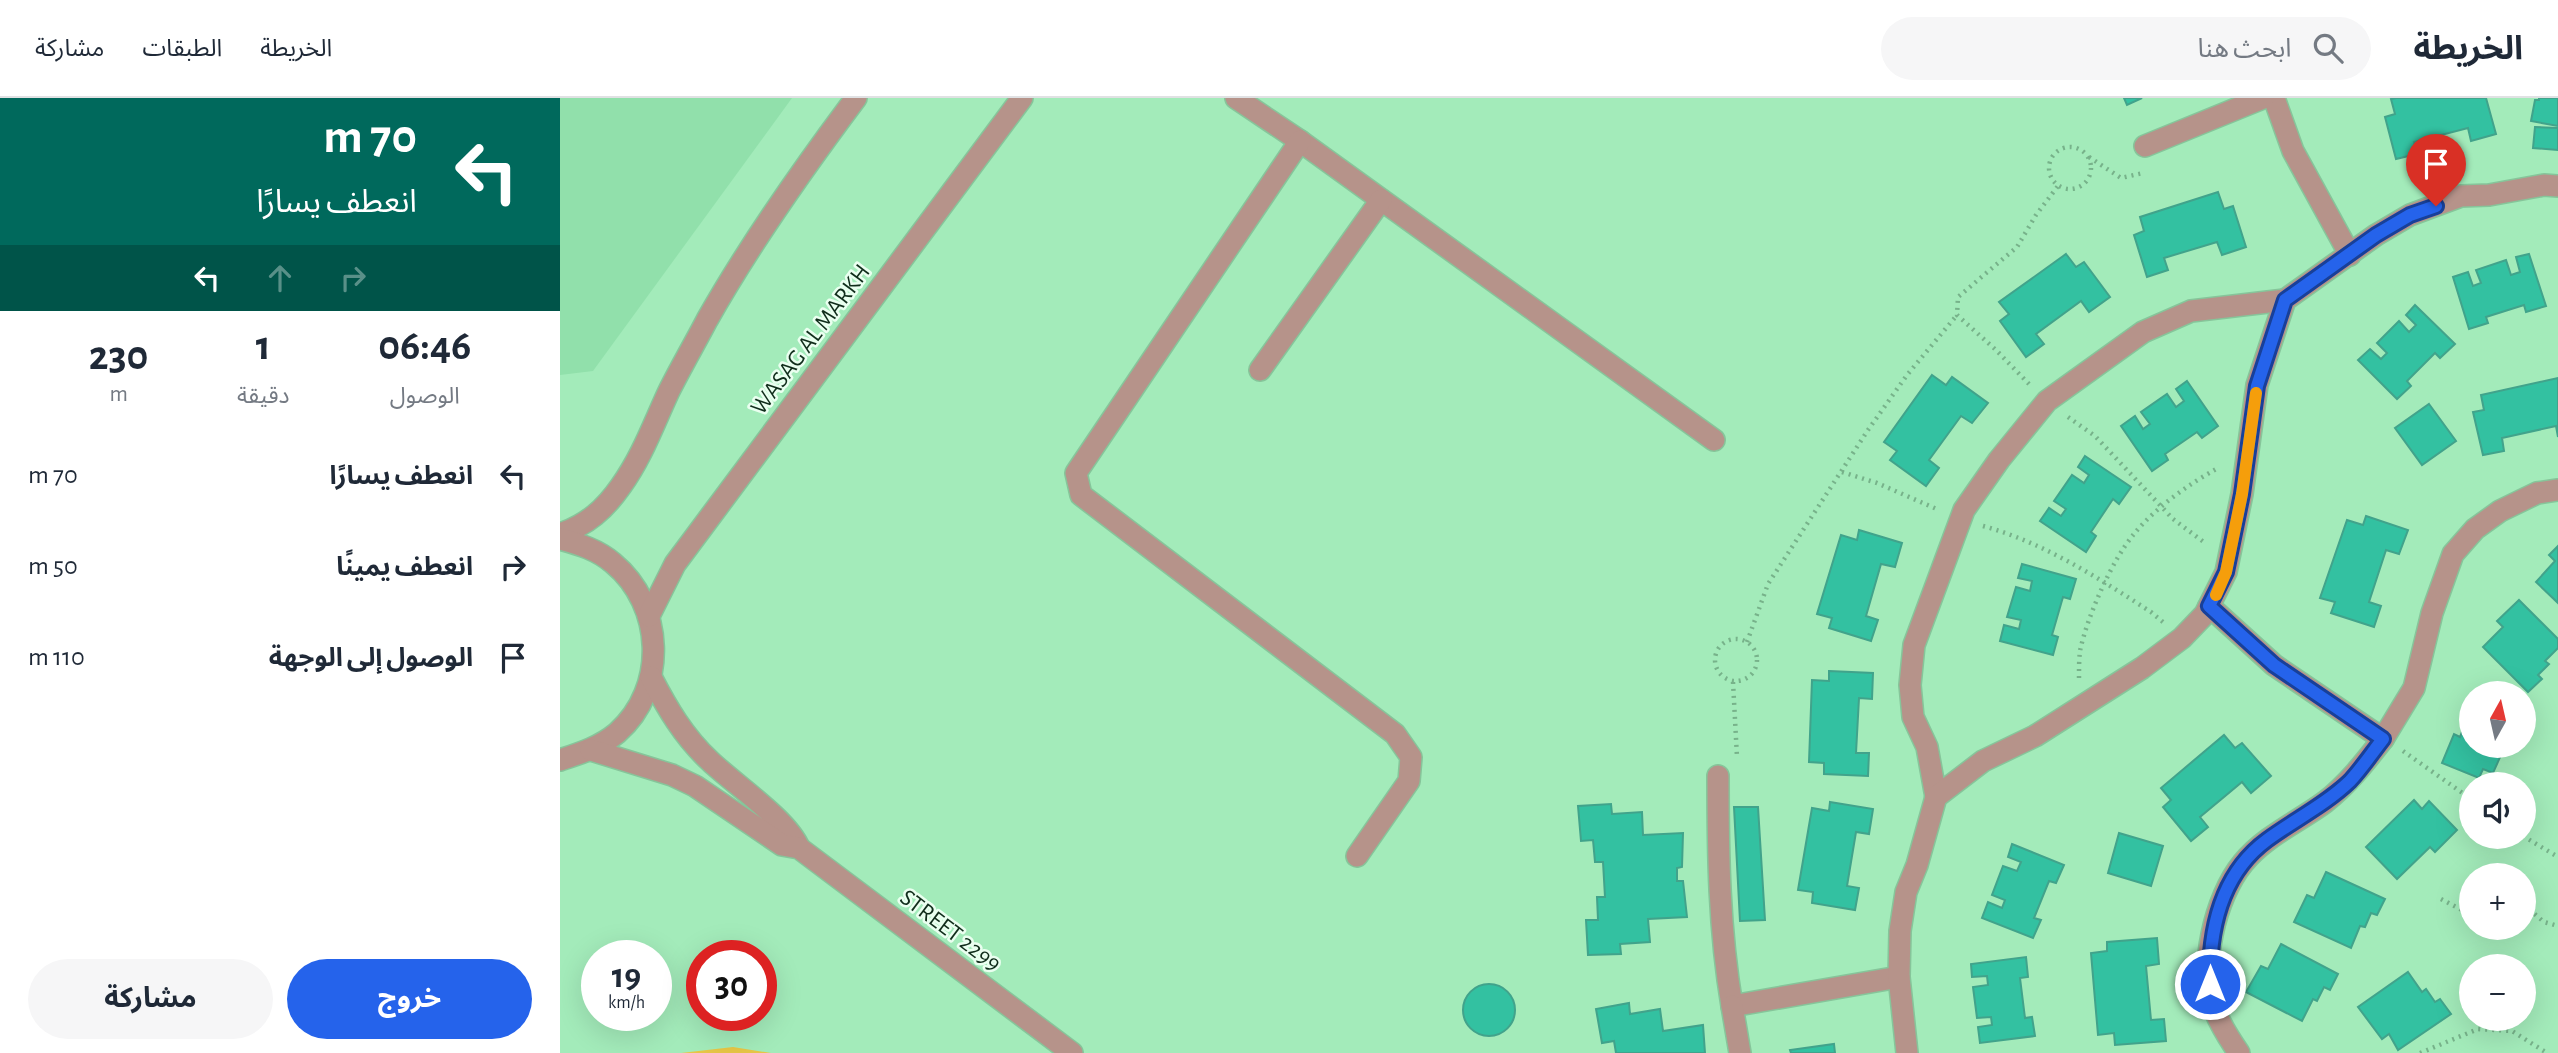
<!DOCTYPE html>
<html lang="ar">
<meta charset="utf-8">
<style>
body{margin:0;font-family:"Alegreya Sans","Noto Sans Arabic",sans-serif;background:#f6f6f7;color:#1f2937;direction:rtl;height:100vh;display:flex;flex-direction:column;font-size:26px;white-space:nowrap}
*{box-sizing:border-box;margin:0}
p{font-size:23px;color:#747a83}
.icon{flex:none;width:38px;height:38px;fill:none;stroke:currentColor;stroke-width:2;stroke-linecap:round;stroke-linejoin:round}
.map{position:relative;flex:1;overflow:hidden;direction:ltr}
.drawer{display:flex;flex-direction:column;background:#fff;width:560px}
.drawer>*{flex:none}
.guide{background:#00695c;color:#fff;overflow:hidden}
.needle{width:46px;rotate:8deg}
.tools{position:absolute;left:1899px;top:583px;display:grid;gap:14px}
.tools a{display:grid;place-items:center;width:77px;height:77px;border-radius:50%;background:#fff;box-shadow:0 7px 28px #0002;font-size:35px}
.speed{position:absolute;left:21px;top:842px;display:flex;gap:14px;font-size:35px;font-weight:700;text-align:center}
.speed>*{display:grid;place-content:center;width:91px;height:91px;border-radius:50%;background:#fff;box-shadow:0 7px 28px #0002;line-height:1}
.speed small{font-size:18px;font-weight:400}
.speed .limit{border:10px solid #d22;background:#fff;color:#111}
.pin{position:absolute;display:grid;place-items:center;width:60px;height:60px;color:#fff;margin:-72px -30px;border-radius:50% 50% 50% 0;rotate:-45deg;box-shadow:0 0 7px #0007}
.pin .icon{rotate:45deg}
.me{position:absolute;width:77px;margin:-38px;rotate:0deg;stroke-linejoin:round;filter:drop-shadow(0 0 5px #0008)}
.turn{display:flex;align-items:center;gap:24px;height:147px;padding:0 28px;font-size:32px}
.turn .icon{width:91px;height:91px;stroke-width:2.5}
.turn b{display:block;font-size:49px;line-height:60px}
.lanes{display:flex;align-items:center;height:66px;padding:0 28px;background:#0003;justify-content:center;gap:35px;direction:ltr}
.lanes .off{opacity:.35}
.eta{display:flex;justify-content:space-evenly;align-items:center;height:119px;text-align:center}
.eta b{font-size:42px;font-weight:700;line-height:49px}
.action{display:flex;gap:14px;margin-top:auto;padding:14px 28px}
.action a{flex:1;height:80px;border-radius:42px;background:#2563eb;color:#fff;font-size:28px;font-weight:700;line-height:80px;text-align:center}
.action a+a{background:#f6f6f7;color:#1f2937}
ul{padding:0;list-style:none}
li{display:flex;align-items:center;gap:21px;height:91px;padding:0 28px}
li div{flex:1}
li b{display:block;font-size:26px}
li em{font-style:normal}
header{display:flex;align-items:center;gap:42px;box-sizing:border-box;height:98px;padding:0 35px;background:#fff;border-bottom:2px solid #e0e1e3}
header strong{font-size:33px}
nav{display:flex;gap:38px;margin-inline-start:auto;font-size:24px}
.search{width:490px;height:63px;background:#f6f6f7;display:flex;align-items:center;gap:18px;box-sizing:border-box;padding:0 24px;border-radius:38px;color:#747a83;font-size:26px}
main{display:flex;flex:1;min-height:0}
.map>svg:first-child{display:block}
.built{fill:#91e0ab}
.green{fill:#e7c646}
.building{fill:#33c1a1;stroke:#41a38b;stroke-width:2}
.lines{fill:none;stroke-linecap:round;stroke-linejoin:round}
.minor-casing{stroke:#86c59a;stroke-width:24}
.path{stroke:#77b28a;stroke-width:4.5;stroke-dasharray:2 5;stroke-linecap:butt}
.minor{stroke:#b6938a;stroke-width:21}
.route-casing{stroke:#184099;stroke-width:18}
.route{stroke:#2563eb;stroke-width:12}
.slow{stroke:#f59e0b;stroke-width:12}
.labels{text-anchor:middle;stroke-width:5;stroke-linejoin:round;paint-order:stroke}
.street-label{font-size:24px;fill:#102d1b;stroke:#eafff0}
</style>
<header>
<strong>الخريطة</strong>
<div class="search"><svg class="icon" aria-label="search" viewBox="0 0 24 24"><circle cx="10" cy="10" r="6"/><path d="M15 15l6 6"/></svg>ابحث هنا</div>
<nav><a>الخريطة</a><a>الطبقات</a><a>مشاركة</a></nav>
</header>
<main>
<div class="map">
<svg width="1998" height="955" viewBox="0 0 1998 955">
<rect width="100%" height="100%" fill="#a3ebba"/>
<!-- built -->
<polygon class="built" points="0,0 232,0 33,273 0,277"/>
<!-- green -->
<polygon class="green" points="173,949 211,955 121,955"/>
<!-- building -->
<g class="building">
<polygon points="1564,0 1582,0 1567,7"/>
<polygon points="1836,0 1926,0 1936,36 1911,43 1908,30 1854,44 1857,56 1836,61 1825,19 1835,16 1831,1"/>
<polygon points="1979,0 1998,0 1998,28 1971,23 1975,2 1979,2"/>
<polygon points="1975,29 1998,30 1998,52 1973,50"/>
<polygon points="1658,94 1664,111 1673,108 1686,149 1662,157 1657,144 1604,160 1608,172 1587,179 1574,137 1584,133 1580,119"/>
<polygon points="1506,156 1516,169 1524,164 1550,199 1529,214 1521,203 1476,236 1484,246 1466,259 1440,223 1449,216 1439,204"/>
<polygon points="1969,156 1986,208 1966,214 1964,207 1926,219 1928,225 1909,231 1893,179 1908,174 1913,188 1921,185 1916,172 1946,162 1951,177 1960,174 1956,159"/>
<polygon points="1855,207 1895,246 1880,260 1875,255 1847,283 1851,288 1837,301 1798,262 1810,251 1821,261 1827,255 1817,245 1839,223 1849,234 1856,227 1846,217"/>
<polygon points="1372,277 1386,287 1392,279 1428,305 1412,325 1401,318 1369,362 1379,370 1366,388 1330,362 1337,353 1324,344"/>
<polygon points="1998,280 1998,339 1996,328 1942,340 1944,353 1923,357 1913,314 1924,312 1921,297"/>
<polygon points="1627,283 1658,328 1642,340 1637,334 1605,356 1608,362 1592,373 1561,328 1575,318 1583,331 1590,326 1581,314 1607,296 1616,309 1624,303 1616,291"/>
<polygon points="1869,306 1896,343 1862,367 1835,330"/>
<polygon points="1525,358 1571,389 1559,406 1553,401 1531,434 1536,438 1526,454 1480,423 1489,410 1501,418 1506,411 1494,403 1512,377 1524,385 1529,377 1518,369"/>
<polygon points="1806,418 1848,432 1839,456 1826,452 1809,504 1821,508 1814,529 1771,515 1775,504 1760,500 1787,422 1803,427"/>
<polygon points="1299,432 1342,445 1335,469 1321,466 1306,518 1318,522 1311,543 1269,530 1272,520 1257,516 1281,437 1297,442"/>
<polygon points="1998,448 1998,505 1976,484 1995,463 1989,457"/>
<polygon points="1462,466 1516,481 1510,501 1503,499 1492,537 1498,539 1493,557 1440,543 1444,527 1459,531 1461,522 1447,519 1456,489 1470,493 1472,483 1458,480"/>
<polygon points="1959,502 1998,541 1998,550 1985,563 1989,566 1978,577 1982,581 1968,594 1923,549 1943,529 1937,523"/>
<polygon points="1269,573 1313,575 1312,601 1299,600 1296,655 1309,655 1308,678 1264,676 1264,665 1249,664 1252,582 1269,583"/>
<polygon points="1911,612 1911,648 1945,648 1933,675 1923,671 1919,680 1882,665 1894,636 1900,639"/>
<polygon points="1664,637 1675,650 1682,645 1711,678 1691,695 1682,684 1640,719 1648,729 1631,743 1603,709 1611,702 1601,690"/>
<polygon points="1854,702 1862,711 1869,703 1897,732 1875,754 1870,749 1837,781 1806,749"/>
<polygon points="1270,704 1313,711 1309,736 1296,734 1287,788 1299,790 1295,812 1252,805 1253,794 1238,792 1252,710 1269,713"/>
<polygon points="1051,706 1052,716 1082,714 1083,737 1123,735 1122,769 1117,770 1117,783 1123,783 1127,819 1088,821 1090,844 1060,846 1061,856 1028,857 1026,822 1038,822 1037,799 1045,799 1043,764 1035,764 1033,742 1021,743 1018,708"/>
<polygon points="1174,709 1198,709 1205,822 1180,823"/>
<polygon points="1559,735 1603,748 1591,788 1548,775"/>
<polygon points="1452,746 1504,767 1496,785 1489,783 1474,820 1481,822 1473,840 1422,820 1428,804 1442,810 1445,802 1432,797 1443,768 1457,773 1461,764 1448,759"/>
<polygon points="1766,774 1825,801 1817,817 1811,815 1805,829 1800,828 1791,850 1734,824 1747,797 1754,800"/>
<polygon points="1597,840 1599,866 1586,868 1591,922 1604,921 1606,943 1555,947 1554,935 1538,937 1531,855 1547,853 1547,844"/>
<polygon points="1721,846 1778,876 1770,892 1764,889 1757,903 1753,901 1742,923 1686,894 1701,868 1708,871"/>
<polygon points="1466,859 1468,879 1460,880 1465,920 1472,919 1475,938 1420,945 1418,929 1432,927 1431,919 1417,920 1413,889 1428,887 1427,878 1412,879 1411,866"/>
<polygon points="1848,874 1862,894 1866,891 1875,904 1880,901 1891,916 1838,952 1829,936 1822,941 1798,909"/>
<circle cx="929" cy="912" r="26"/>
<polygon points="1069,905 1070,916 1100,911 1103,933 1143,927 1145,955 1056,955 1054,943 1042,945 1036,911"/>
<polygon points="1274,946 1275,955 1231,955 1230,952"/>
</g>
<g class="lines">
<defs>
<g id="minor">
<polyline points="676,0 740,43 1154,342"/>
<polyline points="1714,0 1733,53 1790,157"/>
<polyline points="740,43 516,375 521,397 835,636 851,659 849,683 797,758"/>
<polyline points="1585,48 1703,0"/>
<polyline points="700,272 821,102"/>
<path d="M0 436C27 427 45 411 61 388 82 359 94 325 109 293 121 269 135 245 147 222 191 144 242 72 296 0"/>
<path d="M0 441C19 446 38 452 53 465 104 507 108 590 57 635 40 649 21 655 0 662"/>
<polyline points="1649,508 1714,567 1823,641 1854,590 1872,515 1893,456 1915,431 1940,413 1977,395 1998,392"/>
<polyline points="89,518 115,466 462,0"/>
<path d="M91 579C107 610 124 639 150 663 174 686 228 722 239 750"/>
<polyline points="31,652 112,677 135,688 222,747 239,750 512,955"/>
<path d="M1158 678C1158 756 1159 831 1172 908L1339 879"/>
<polyline points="1376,699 1367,649 1353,619 1350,587 1354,547 1404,412 1439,362 1487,303 1583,234 1631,213 1725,202"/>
<polyline points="1172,908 1180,955"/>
<polyline points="1347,955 1339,879 1340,833 1346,794 1357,767 1376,699 1423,663 1475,638 1582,570 1622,540 1645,516 1666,474 1682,396 1697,287 1725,202 1816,137 1850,117 1901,98 1929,97 1984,87 1998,88"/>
<path d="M1679 955C1670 942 1661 928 1655 913 1638 871 1655 799 1683 765 1705 738 1738 724 1765 704 1788 686 1805 664 1823 641"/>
</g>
</defs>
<!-- minor casing -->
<use href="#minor" class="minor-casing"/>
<!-- path -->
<g class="path">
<circle cx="1510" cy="70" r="21"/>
<polyline points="1529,59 1561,80 1583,75"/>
<polyline points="1469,286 1436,252 1397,217 1398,199 1457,149 1476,117 1498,88"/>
<polyline points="1508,319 1535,338 1613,421 1645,445"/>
<polyline points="1282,374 1317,385 1379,412"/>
<path d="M1423 428C1485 445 1538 480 1591 514L1603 524"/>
<circle cx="1176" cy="562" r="21"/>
<polyline points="1187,544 1208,486 1308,332 1347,277 1397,217"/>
<path d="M1519 580C1519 571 1519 561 1520 553 1527 519 1552 462 1574 436 1596 409 1629 386 1658 370"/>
<polyline points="1173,584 1177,659"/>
<polyline points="1843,653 1911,701"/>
<polyline points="1963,738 1998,759"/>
<polyline points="1881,801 1904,813 1911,813"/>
<polyline points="1964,807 1984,824 1998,828"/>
<polyline points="1860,955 1918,931 1952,933 1987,955"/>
</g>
<!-- minor -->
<use href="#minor" class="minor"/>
</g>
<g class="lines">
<defs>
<path id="route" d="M1650 886C1649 832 1661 776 1707 742 1734 722 1765 707 1790 683 1802 670 1812 655 1823 641L1714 567 1649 508 1666 474 1682 396 1697 288 1725 202 1816 137 1850 117 1876 108"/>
</defs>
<!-- route casing -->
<use href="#route" class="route-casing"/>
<!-- route -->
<use href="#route" class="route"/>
<!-- slow -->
<polyline class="slow" points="1656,497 1666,474 1682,396 1696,295"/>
</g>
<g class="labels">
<!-- street labels -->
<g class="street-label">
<text transform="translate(250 241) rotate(-53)" y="8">WASAG AL MARKH</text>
<text transform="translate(391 832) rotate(37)" y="8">STREET 2299</text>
</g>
</g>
</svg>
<div class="tools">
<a><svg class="needle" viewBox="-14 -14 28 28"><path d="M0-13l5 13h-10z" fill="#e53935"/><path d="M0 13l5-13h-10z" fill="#747a83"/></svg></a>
<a><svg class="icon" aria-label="sound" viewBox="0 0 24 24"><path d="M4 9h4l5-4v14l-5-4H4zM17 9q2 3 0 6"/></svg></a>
<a>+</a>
<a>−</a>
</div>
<div class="speed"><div>19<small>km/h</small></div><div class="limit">30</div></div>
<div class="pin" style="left:1876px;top:108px;background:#d93025"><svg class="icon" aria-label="arrive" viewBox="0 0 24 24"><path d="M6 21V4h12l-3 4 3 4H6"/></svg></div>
<svg class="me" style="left:1650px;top:886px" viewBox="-20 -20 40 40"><circle r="17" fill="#2563eb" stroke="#fff" stroke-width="3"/><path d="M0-11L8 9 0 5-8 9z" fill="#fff"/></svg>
</div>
<section class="drawer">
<div class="guide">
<div class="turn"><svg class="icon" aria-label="left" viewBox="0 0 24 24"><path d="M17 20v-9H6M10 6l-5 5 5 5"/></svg><div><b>70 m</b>انعطف يسارًا</div></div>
<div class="lanes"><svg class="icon" aria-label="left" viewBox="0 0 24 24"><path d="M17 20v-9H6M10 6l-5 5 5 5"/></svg><svg class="icon off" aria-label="ahead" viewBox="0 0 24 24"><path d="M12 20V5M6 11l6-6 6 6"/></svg><svg class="icon off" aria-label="right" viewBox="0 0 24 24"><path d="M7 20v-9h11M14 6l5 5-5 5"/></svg></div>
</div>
<div class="eta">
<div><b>06:46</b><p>الوصول</p></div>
<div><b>1</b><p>دقيقة</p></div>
<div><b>230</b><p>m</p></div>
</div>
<ul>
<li><svg class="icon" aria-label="left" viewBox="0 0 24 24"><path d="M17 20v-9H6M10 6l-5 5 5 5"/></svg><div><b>انعطف يسارًا</b></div><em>70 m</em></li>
<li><svg class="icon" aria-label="right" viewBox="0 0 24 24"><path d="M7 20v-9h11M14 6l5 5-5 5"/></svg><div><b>انعطف يمينًا</b></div><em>50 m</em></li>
<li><svg class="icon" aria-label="arrive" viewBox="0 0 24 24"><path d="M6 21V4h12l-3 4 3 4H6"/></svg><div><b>الوصول إلى الوجهة</b></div><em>110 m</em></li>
</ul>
<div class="action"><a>خروج</a><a>مشاركة</a></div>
</section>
</main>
